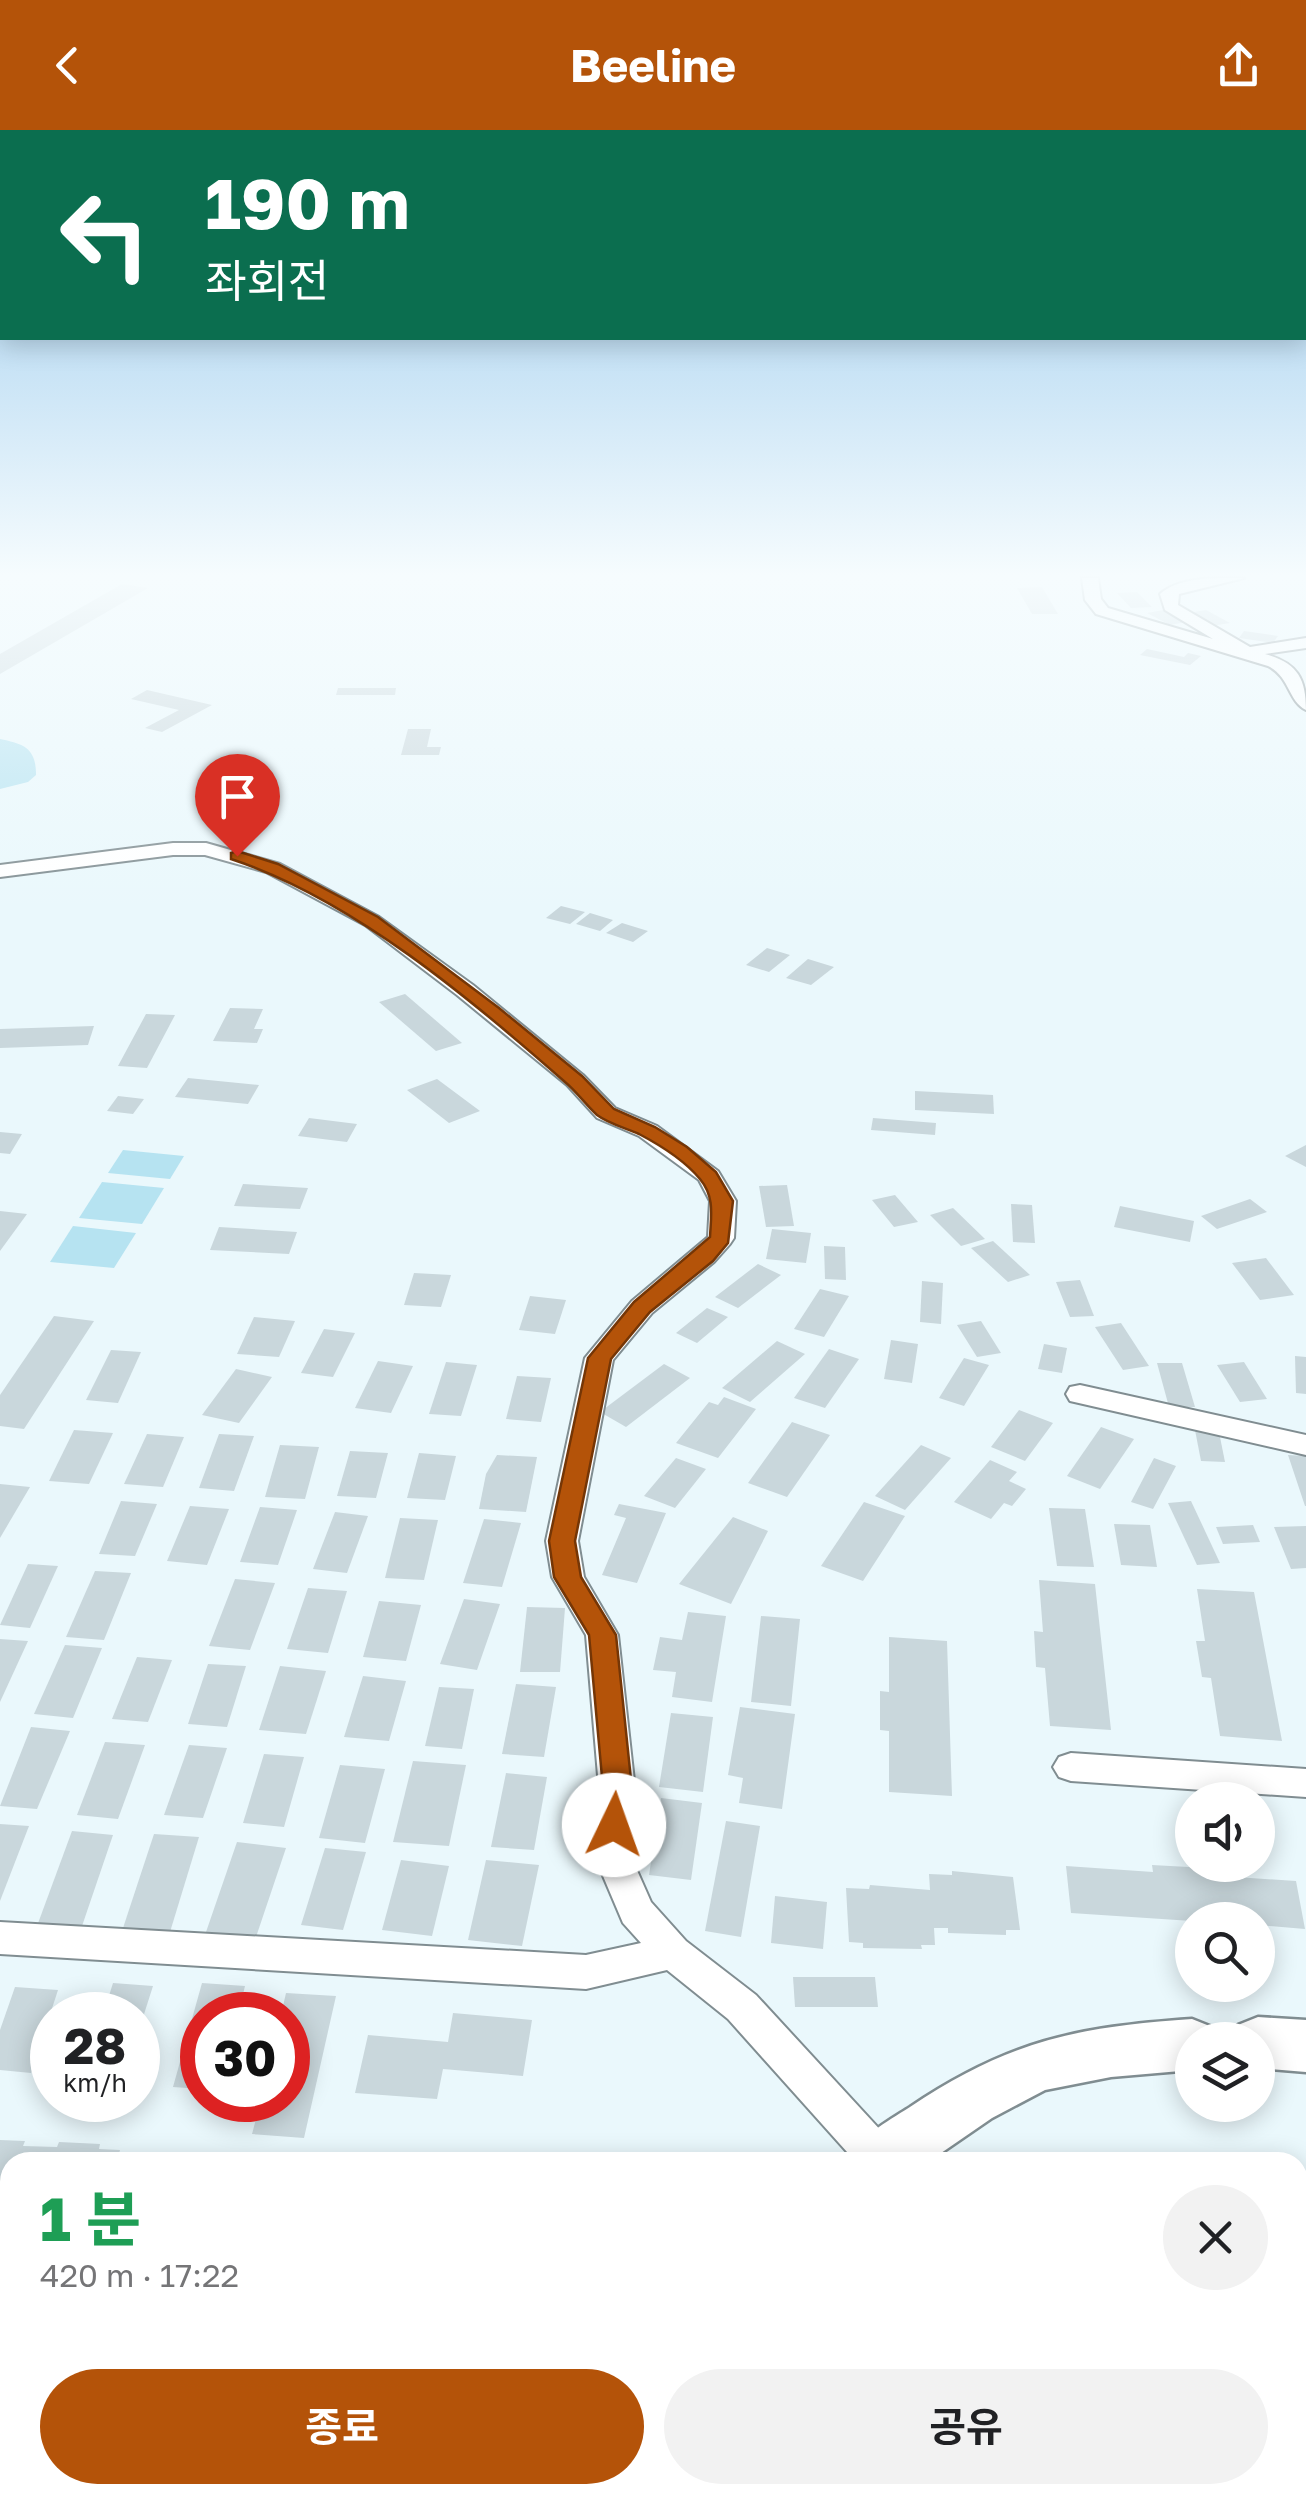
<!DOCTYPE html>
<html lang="ko">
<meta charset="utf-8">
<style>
body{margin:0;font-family:"Golos Text","Noto Sans KR",sans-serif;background:#f2f2f2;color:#202124;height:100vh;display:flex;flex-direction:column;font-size:38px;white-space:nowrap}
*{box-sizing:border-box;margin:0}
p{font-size:32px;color:#757577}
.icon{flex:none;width:55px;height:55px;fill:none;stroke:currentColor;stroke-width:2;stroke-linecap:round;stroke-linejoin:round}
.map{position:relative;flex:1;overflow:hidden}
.sheet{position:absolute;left:0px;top:2022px;width:1308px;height:352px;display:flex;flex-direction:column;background:#fff;border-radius:30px 30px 0 0;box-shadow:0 5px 25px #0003}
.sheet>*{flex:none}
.guide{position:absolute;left:0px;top:0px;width:1308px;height:210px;box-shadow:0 5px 25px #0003;background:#0b6e4f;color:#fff;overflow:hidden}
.fabs{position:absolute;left:1175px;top:1652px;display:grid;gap:20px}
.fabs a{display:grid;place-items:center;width:100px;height:100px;border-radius:50%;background:#fff;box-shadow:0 5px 25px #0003;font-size:50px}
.speed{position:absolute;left:30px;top:1862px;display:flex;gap:20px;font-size:50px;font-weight:700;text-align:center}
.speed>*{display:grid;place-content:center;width:130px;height:130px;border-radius:50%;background:#fff;box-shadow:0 5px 25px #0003;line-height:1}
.speed small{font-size:25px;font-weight:400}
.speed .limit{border:15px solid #d22;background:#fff;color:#111}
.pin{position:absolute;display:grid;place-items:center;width:85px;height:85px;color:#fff;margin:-102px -42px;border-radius:50% 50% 50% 0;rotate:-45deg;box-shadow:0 0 10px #0007}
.pin .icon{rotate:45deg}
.me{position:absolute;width:110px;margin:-55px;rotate:3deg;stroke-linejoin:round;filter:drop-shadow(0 0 8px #0008)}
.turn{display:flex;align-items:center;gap:35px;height:210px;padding:0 40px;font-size:45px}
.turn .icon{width:130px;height:130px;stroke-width:2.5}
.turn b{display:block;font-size:70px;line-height:85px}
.round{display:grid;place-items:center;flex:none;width:105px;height:105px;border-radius:52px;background:#f2f2f2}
.summary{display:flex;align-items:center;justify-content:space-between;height:170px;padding:0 40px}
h1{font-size:60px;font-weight:700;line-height:75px;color:#1e9e55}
.action{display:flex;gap:20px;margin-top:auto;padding:20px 40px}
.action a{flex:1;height:115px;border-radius:60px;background:#b45309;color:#fff;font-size:40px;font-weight:700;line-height:115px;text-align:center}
.action a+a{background:#f2f2f2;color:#202124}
header{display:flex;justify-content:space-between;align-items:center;height:130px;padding:0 40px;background:#b45309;color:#fff;font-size:45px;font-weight:700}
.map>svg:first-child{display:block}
.water{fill:#b6e3f1}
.building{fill:#c9d7dc}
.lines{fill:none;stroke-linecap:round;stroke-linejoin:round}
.street-casing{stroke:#808d91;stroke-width:4}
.secondary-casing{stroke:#808d91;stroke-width:5}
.street{fill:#fff;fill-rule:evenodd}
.secondary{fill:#fff;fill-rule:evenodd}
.route{fill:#b45309;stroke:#753606;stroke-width:2.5}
</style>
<header><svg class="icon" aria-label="back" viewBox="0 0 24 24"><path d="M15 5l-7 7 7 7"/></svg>Beeline<svg class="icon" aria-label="share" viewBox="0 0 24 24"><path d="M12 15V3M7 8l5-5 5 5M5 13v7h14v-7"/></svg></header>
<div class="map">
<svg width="1306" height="2373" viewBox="0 0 1306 2373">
<rect width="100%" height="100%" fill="#eaf8fc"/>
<!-- water -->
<g class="water">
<path d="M0 609C24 614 36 618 36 645L28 652 0 659Z"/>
<polygon points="123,1020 184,1026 170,1049 108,1043"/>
<polygon points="102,1052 164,1058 142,1094 79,1088"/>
<polygon points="73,1096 136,1103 114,1138 50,1132"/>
</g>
<!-- building -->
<g class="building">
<polygon points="122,454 148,458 0,544 0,524"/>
<polygon points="1042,457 1058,484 1032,484 1017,458"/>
<polygon points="1137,462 1152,477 1131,478 1117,463"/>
<polygon points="1163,480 1186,492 1170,495 1147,483"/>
<polygon points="1206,480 1230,493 1211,496 1188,483"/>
<polygon points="1244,501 1278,506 1273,513 1239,508"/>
<polygon points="1147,519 1184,527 1188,523 1201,526 1190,535 1140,525"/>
<polygon points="338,558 396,558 395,565 336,565"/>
<polygon points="147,560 212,575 162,602 145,598 179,580 131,569"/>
<polygon points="408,599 431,599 427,617 441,617 439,625 401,625"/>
<polygon points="561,776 585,782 570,794 546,788"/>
<polygon points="590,783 613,790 600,801 576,794"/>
<polygon points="622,793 648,801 633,812 606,803"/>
<polygon points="767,818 790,825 769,842 746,835"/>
<polygon points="808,829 834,837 811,855 786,848"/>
<polygon points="405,864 462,913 436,921 379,872"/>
<polygon points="230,878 263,879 254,899 263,899 257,913 213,911"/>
<polygon points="146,884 175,885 147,938 118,936"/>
<polygon points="94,896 88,915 0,918 0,899"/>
<polygon points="188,948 259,955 248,974 175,967"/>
<polygon points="437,949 480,981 449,993 407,960"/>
<polygon points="915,961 993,965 994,984 915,980"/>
<polygon points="118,966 144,969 133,984 107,981"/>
<polygon points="309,988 357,994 347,1012 298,1006"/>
<polygon points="873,988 936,993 935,1005 871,1000"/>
<polygon points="0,1002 22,1004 10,1024 0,1023"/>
<polygon points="1306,1015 1306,1037 1285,1026"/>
<polygon points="243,1054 308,1058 300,1079 234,1076"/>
<polygon points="787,1055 794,1096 766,1097 759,1056"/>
<polygon points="895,1065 918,1092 894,1097 872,1070"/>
<polygon points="1250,1069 1267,1082 1217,1099 1201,1086"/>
<polygon points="1011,1074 1032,1075 1035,1113 1013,1112"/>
<polygon points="1120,1076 1194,1091 1190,1112 1114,1097"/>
<polygon points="953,1078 985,1109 961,1116 930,1085"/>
<polygon points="0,1081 27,1084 0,1121"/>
<polygon points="219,1097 297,1102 289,1124 210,1120"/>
<polygon points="772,1099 811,1103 806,1133 766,1129"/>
<polygon points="993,1111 1030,1145 1008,1152 971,1118"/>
<polygon points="824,1116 845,1117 846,1150 825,1149"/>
<polygon points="1266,1128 1294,1165 1260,1170 1232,1133"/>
<polygon points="758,1134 781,1145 738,1178 715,1167"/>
<polygon points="414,1143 451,1145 441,1177 404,1175"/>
<polygon points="1080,1150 1094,1186 1070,1187 1056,1152"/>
<polygon points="922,1151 943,1153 941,1194 920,1192"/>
<polygon points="820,1159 849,1166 824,1207 794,1199"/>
<polygon points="530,1166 566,1170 555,1204 519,1200"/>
<polygon points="707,1178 728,1187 697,1213 676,1203"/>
<polygon points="54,1186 94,1191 24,1299 0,1296 0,1265"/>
<polygon points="254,1187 295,1191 279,1227 237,1224"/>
<polygon points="981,1191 1001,1223 977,1227 957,1195"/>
<polygon points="1121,1193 1149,1236 1123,1240 1095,1197"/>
<polygon points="324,1199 355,1203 333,1247 301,1243"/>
<polygon points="891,1210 918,1214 912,1253 884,1249"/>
<polygon points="777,1211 805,1224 750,1272 722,1258"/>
<polygon points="1044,1214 1067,1218 1062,1243 1038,1239"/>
<polygon points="829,1219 859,1229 825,1278 794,1268"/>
<polygon points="111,1220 141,1222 118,1273 86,1270"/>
<polygon points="1295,1226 1306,1227 1306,1264 1296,1263"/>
<polygon points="964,1228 989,1235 964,1276 939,1268"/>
<polygon points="378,1231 413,1236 391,1283 355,1278"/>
<polygon points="446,1232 477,1235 461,1286 429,1284"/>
<polygon points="1244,1232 1267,1269 1240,1272 1217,1235"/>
<polygon points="1157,1233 1182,1233 1195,1277 1169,1277"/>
<polygon points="664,1234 690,1248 626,1297 600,1282"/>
<polygon points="236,1239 272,1247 239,1293 202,1285"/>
<polygon points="517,1246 551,1248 541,1292 506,1289"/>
<polygon points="724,1267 756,1279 718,1328 676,1313 709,1272 718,1275"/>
<polygon points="1019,1280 1053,1293 1025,1331 991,1317"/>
<polygon points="792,1292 830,1305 787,1367 748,1353"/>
<polygon points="1101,1297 1134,1309 1100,1359 1067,1346"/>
<polygon points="74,1300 113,1303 89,1354 49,1351"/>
<polygon points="1195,1300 1219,1302 1225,1332 1201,1331"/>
<polygon points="147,1304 184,1307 163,1357 124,1354"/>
<polygon points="219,1304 254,1306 234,1361 199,1358"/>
<polygon points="280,1315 319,1317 305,1369 265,1367"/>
<polygon points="921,1315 951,1328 905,1380 875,1366"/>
<polygon points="350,1321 388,1323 376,1368 337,1366"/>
<polygon points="419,1323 456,1326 445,1370 407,1368"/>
<polygon points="497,1325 537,1327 526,1382 479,1379 486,1344"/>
<polygon points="1288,1325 1306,1326 1306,1376 1305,1376"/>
<polygon points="676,1328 706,1339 675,1378 644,1366"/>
<polygon points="1154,1328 1176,1336 1153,1379 1131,1372"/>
<polygon points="990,1330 1017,1342 1009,1351 1026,1359 1012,1376 1004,1373 991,1389 954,1372"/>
<polygon points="0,1354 30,1357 0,1408"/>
<polygon points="121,1371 157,1374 135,1426 99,1424"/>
<polygon points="1191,1371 1220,1433 1197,1435 1168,1373"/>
<polygon points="864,1372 905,1386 863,1451 821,1436"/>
<polygon points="619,1374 666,1383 637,1453 602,1445 626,1388 614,1385"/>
<polygon points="190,1376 229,1379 207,1435 167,1431"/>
<polygon points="260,1377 297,1380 278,1435 240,1432"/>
<polygon points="1049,1378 1085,1379 1094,1437 1057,1436"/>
<polygon points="335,1382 368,1386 347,1443 313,1439"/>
<polygon points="733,1387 768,1401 731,1474 679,1454"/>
<polygon points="400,1388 438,1390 424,1450 385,1448"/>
<polygon points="484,1389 521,1393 502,1457 463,1453"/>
<polygon points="1114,1394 1150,1395 1157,1437 1121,1435"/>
<polygon points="1253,1395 1260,1412 1223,1414 1216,1397"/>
<polygon points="1306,1396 1306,1438 1291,1439 1274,1397"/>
<polygon points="28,1434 58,1436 30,1498 0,1495"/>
<polygon points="95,1441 131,1443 104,1510 66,1507"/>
<polygon points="235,1449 275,1453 250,1520 209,1516"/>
<polygon points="1039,1450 1095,1454 1111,1600 1050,1596 1045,1538 1036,1537 1034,1501 1043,1502"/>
<polygon points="308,1458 347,1461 328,1523 287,1519"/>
<polygon points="1197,1459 1254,1462 1282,1611 1220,1606 1211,1548 1202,1547 1196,1511 1205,1511"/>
<polygon points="464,1469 500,1474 477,1540 440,1534"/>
<polygon points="379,1471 421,1475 406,1531 363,1527"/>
<polygon points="527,1477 565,1478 560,1542 520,1542"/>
<polygon points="688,1482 726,1486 712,1572 672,1567 676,1542 653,1540 660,1507 682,1510"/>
<polygon points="761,1486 800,1489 791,1576 751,1572"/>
<polygon points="889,1507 947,1511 952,1666 889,1662 889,1601 880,1600 880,1561 889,1562"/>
<polygon points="0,1509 28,1511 0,1572"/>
<polygon points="65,1515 102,1518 73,1588 34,1584"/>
<polygon points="137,1527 172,1530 148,1592 112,1589"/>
<polygon points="208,1534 246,1536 227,1597 188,1594"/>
<polygon points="280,1536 326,1541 306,1604 259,1600"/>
<polygon points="363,1546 406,1551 389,1611 344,1607"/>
<polygon points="516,1554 556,1557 544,1627 502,1624"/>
<polygon points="439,1557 474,1559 462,1619 425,1616"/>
<polygon points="740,1577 795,1584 782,1679 739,1673 743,1648 728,1645"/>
<polygon points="671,1583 713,1587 703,1662 659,1657"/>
<polygon points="31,1597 70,1601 37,1679 0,1676"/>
<polygon points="105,1612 145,1615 118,1689 77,1685"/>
<polygon points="189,1615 227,1618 203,1688 164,1685"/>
<polygon points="264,1624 304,1627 284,1697 243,1693"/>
<polygon points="413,1631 466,1635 449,1716 393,1712"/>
<polygon points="340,1635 385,1639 365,1713 319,1708"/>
<polygon points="506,1643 547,1647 534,1720 491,1717"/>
<polygon points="661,1668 702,1673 691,1750 649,1745"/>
<polygon points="726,1691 760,1696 741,1807 705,1801"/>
<polygon points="0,1694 29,1696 0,1771"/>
<polygon points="72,1701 113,1705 81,1799 37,1796"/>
<polygon points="154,1704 199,1707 170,1802 123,1798"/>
<polygon points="237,1712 286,1718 256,1807 206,1802"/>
<polygon points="325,1718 366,1722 343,1800 301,1795"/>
<polygon points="401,1730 449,1736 432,1806 382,1800"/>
<polygon points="486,1730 539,1735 522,1816 468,1810"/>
<polygon points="1152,1735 1207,1738 1207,1745 1296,1751 1305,1799 1258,1795 1258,1790 1192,1791 1071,1783 1066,1736 1153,1742"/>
<polygon points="952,1741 1013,1747 1020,1800 1006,1800 1006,1805 948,1803 948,1798 934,1798 935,1815 921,1815 922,1819 863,1818 863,1813 849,1812 846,1758 869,1759 870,1755 930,1760 929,1744 952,1745"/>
<polygon points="775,1766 827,1772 823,1819 771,1813"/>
<polygon points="793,1847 875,1847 878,1877 795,1877"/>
<polygon points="113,1853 153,1856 138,1903 138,1885 103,1885"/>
<polygon points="202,1853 245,1856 238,1885 202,1885 202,1959 173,1957"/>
<polygon points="15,1857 58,1860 31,1943 0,1940 0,1900"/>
<polygon points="286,1863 336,1866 304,2008 252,2004 261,1970 288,1970 288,1885 281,1885"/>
<polygon points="453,1883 532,1890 523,1946 443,1939 437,1969 355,1963 368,1905 448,1912"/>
<polygon points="0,2010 25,2011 23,2016 57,2017 59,2012 100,2014 99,2019 120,2020 117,2032 10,2032 10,2085 0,2084"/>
<polygon points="565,2365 621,2365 630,2373 567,2373 562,2368"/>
<polygon points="725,2365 767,2365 760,2373 732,2373"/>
<polygon points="887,2365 979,2365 973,2373 896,2373"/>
<polygon points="1023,2365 1114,2365 1124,2373 1032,2373"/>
</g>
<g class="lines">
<defs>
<g id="street">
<path d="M1082 448H1098L1101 469 1108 478 1213 509 1165 480 1160 464C1180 446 1219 448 1244 448L1179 464 1178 475 1250 517 1306 508V518L1265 524C1297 533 1306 548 1306 580 1288 571 1290 547 1268 536L1096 484 1085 470Z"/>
<polygon points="173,713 206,713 280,734 379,787 473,855 583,945 615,978 657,996 718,1041 736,1071 734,1108 730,1114 714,1132 652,1183 613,1230 578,1411 584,1447 618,1505 636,1669 628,1720 651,1772 686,1811 756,1865 896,2017 901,2032 856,2032 728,1889 667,1840 586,1859 0,1824 0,1792 586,1825 641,1813 623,1793 592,1720 600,1669 586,1505 552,1447 546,1411 585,1228 632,1171 708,1107 710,1071 699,1050 639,1006 597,988 567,955 457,865 365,795 266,742 205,725 173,725 0,747 0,735"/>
<polygon points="1080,1255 1306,1305 1306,1325 1070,1271 1066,1264 1070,1257"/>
<polygon points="1071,1623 1306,1639 1306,1667 1071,1651 1059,1647 1053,1637 1059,1627"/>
<polygon points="504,2365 552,2365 553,2373 505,2373"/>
<polygon points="810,2365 860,2365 864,2373 814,2373"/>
</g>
<g id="secondary">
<polygon points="1258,1887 1306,1890 1306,1942 1258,1938 1258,1910 1231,1910 1238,1895"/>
<path d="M1192 1889 1212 1897 1218 1910H1192V1940L1111 1947 1045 1960 992 1988 928 2032H849C861 2005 885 1993 910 1977 1008 1911 1076 1897 1192 1889Z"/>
<rect x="0" y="2283" width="10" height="68"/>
</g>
</defs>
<!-- street casing -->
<use href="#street" class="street-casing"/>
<!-- secondary casing -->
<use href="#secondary" class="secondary-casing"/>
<!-- street -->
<use href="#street" class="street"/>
<!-- secondary -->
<use href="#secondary" class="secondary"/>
</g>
<!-- sky -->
<linearGradient id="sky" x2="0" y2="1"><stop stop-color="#94c7ec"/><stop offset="0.57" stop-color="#f6fcfe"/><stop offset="1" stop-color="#f6fcfe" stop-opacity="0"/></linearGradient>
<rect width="1306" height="781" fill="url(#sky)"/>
<!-- route -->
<path class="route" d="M237 721 278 734 378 787 499 878 582 946 614 979 655 997 687 1017 716 1042 733 1071 728 1113 713 1131 650 1182 611 1229 575 1411 581 1447 616 1505 633 1669 625 1703 614 1707 604 1703 599 1695 604 1669 589 1505 554 1447 549 1411 588 1228 634 1172 710 1107C711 1086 715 1067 700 1049 685 1031 660 1015 639 1004 626 998 609 994 597 985 586 975 577 962 565 952 471 869 352 769 231 729V723Z"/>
</svg>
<div class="fabs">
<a><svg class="icon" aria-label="sound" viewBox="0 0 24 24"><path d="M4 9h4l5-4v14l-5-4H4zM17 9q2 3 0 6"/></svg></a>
<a><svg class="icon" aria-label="search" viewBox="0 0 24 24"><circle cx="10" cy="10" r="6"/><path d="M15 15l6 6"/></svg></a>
<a><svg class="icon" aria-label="layers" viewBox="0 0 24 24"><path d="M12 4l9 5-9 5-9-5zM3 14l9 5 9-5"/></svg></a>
</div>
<div class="speed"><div>28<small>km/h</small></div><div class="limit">30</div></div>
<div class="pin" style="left:237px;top:726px;background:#d93025"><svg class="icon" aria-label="arrive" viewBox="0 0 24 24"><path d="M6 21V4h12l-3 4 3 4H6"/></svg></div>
<svg class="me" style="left:614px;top:1695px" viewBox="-20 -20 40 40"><circle r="19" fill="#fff"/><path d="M0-13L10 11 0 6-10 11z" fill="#b45309"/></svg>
<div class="guide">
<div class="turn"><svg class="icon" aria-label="left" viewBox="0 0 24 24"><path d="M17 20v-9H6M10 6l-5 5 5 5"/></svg><div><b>190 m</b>좌회전</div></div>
</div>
<section class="sheet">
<div class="summary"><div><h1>1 분</h1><p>420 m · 17:22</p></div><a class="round"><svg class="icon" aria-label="close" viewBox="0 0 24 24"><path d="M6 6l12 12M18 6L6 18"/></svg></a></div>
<div class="action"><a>종료</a><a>공유</a></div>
</section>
</div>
